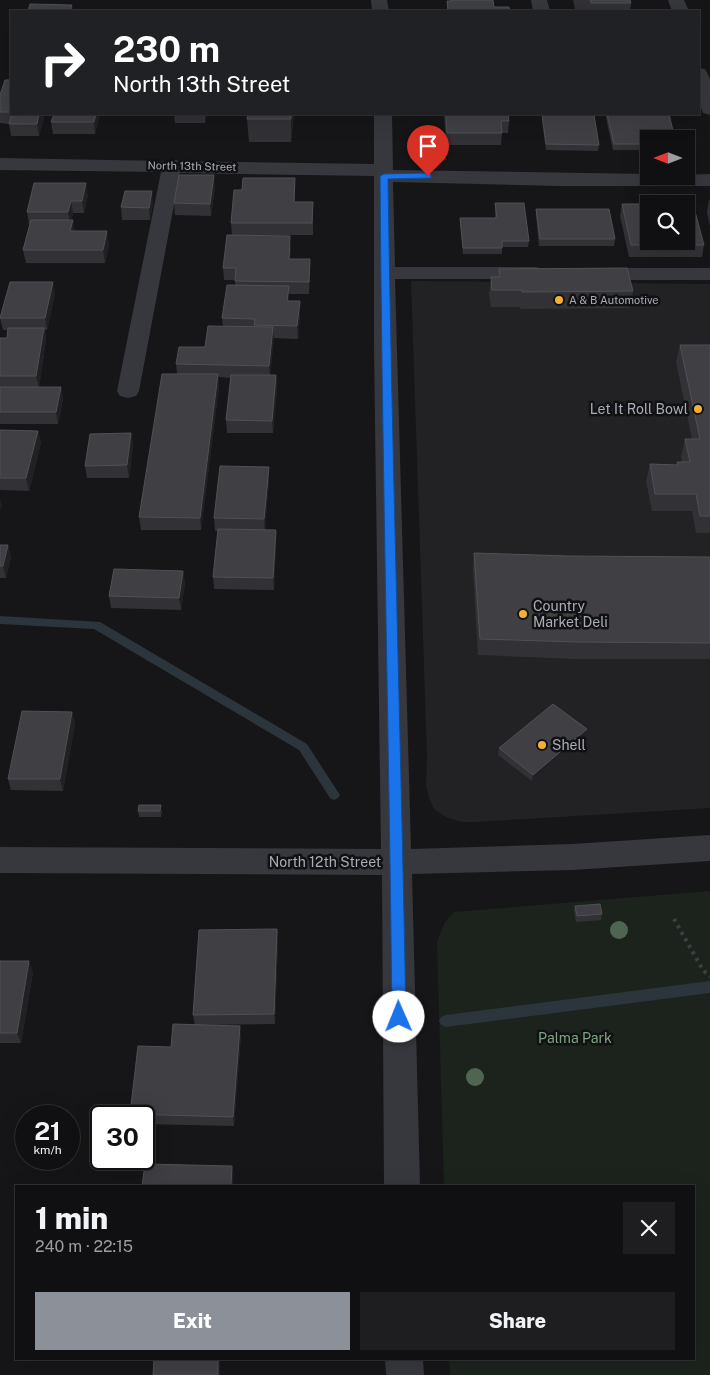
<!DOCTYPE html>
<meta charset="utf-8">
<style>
body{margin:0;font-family:"Public Sans",sans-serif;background:#1e1e20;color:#f1f3f6;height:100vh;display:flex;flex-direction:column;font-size:19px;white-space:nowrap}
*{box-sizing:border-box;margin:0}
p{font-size:16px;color:#9c9d9f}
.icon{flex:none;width:28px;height:28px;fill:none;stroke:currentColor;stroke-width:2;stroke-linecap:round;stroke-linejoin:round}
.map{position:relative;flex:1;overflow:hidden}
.sheet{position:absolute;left:15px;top:1185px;width:680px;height:175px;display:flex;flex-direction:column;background:#101012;border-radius:0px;box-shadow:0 5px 20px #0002,0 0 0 1px #303032}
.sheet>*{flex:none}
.guide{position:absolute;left:10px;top:10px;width:690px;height:105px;border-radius:0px;box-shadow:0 5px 20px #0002,0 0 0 1px #303032;background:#202124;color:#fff;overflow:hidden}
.needle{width:32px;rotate:270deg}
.tools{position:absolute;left:640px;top:130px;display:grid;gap:10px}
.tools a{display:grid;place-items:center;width:55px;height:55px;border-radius:0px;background:#101012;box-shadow:0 5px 20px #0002,0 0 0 1px #303032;font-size:25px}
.speed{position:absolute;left:15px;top:1105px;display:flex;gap:10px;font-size:25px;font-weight:700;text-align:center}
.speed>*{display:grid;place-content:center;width:65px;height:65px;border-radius:50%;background:#101012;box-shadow:0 5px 20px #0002,0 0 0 1px #303032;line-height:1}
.speed small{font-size:12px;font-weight:400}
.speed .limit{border:2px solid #111;border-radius:8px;background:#fff;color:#111}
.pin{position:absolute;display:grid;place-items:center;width:42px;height:42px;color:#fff;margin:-51px -21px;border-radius:50% 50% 50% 0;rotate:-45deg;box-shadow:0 0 5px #0007}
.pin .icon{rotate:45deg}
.me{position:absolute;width:55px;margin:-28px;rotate:359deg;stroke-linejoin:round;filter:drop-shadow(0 0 4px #0008)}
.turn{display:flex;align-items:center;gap:18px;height:105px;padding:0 20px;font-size:22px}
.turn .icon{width:65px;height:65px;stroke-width:2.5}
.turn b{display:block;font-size:35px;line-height:42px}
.round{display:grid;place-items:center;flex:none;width:52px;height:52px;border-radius:0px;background:#1e1e20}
.head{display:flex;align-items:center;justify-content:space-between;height:85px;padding:0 20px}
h1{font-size:30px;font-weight:800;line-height:38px}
.action{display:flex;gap:10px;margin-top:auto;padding:10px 20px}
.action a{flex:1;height:58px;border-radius:0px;background:#8c9099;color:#fff;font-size:20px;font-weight:800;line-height:58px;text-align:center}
.action a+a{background:#1e1e20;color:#f1f3f6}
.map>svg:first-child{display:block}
.built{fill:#222225}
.green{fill:#1c231d}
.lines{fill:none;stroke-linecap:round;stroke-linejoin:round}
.stream{fill:#2c353c;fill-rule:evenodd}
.path{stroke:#3d3f44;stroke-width:4;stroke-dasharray:3 4.5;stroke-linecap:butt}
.minor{fill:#37383d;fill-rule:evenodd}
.tree{fill:#506452}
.wall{fill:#323236}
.shaded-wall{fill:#212124}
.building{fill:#3f3f44;stroke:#4f5156}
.route{fill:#1a73e8;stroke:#114b97}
.poi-dot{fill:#f2b134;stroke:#111113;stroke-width:2}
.labels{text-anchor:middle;stroke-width:5;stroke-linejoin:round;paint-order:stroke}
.far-street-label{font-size:11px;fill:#a8adb8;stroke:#111113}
.far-poi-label{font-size:11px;fill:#a8adb8;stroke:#111113;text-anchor:start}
.poi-label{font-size:14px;fill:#a8adb8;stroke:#111113;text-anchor:start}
.street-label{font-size:14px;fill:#a8adb8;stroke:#111113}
.park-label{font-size:14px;fill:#7fa381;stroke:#111113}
</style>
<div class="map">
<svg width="710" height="1375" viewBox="0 0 710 1375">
<rect width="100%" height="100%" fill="#161618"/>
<!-- built -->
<polygon class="built" points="411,281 710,284 710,808 475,822 461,822 446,817 434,809 429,798 426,786 427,755"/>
<!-- green -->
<polygon class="green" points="710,891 710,1375 450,1375 449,1359 694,1359 694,1186 444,1186 437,942 445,922 454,912"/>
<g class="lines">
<!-- stream -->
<g class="stream">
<polygon points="0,616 100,622 307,744 338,792 340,795 338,798 334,800 330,798 299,750 94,629 0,624"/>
<polygon points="710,981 710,993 446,1027 441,1025 439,1021 441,1017 446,1015"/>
</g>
<!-- path -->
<polyline class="path" points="674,919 703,970 710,977"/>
<!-- minor -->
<g class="minor">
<polygon points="371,0 387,0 389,11 372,11"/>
<polygon points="531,0 547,0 550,11 533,11"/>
<polygon points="668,0 684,0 689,11 672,11"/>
<polygon points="699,68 705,69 710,79 710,115 703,113 699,102"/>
<polygon points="374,114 392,114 393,170 649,174 649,176 710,174 710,186 557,186 393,182 395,267 536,267 543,269 547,273 543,277 536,279 395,279 411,849 572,844 710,835 710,861 572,870 412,874 420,1186 384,1186 382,875 0,873 0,847 381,849 374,348 374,176 180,173 139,391 136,396 128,398 120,396 117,391 161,172 0,170 0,158 166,161 172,159 179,161 374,164"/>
<polygon points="592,268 710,268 710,280 592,280 585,278 581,274 585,270"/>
<polygon points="385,1359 423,1359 424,1375 386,1375"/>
</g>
</g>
<!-- trees -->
<g class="tree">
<circle cx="619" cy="930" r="9"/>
<circle cx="475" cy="1077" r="9"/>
</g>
<!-- wall -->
<g class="wall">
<polygon points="450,0 493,0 494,7 510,11 447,11 447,1 450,1"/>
<polygon points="573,0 630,0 631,3 630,10 632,11 581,11 581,10 588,10 588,9 575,9"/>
<polygon points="11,80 11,114 45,114 39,136 11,136 9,124 0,123 0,95"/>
<polygon points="54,114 100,114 95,134 53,134 51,122"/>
<polygon points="122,114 155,114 155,115 123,115"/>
<polygon points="174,114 207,114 205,123 175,123"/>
<polygon points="248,114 294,114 291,142 249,142 247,119"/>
<polygon points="444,114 508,114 509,121 508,133 502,133 501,145 446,145"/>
<polygon points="542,114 599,145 598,151 546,150 542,121"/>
<polygon points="606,114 669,114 649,139 649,150 613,150 606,118"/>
<polygon points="215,187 211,216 175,215 174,203"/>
<polygon points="295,190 295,202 313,215 313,235 236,235 291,248 290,259 310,259 310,271 309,294 289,294 289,301 300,314 298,339 273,338 270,375 276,375 277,388 273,433 227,433 226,420 231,378 218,377 219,387 201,530 141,530 139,517 177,374 176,364 205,347 223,326 222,318 235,285 235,280 224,280 223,268 232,235 231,223"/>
<polygon points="88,195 84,213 73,213 71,220 75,231 109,244 105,263 26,263 23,250 30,224 29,224 27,212"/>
<polygon points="709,200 710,200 710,226 707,212"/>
<polygon points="153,203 150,220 122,220 121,207"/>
<polygon points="495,203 529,241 528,247 502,247 502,254 463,254 460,224 460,218 495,218"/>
<polygon points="622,204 704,245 702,257 629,257 620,216"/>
<polygon points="536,209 615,239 614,246 539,246 536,215"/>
<polygon points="499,269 633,291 630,308 520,309 520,307 491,307 489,294 491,277 499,277"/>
<polygon points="55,294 47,330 45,330 46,340 39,387 61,387 63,399 58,424 0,424 0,338 7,338 8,330 3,330 0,318"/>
<polygon points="680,345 710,345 710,533 696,533 692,511 652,511 646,481 650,464 677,465 677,462 682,462 681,456 685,439 692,439 676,362"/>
<polygon points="0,430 38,431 41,443 29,491 0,490"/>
<polygon points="131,433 133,446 129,478 87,478 85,466"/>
<polygon points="269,479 265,529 276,542 274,590 214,589 213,577 218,531 215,531 214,518"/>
<polygon points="0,545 8,545 11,557 6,578 0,578"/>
<polygon points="474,553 568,556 710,557 710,659 575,659 478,655 473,570"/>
<polygon points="183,571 185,583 181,610 111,608 109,596"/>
<polygon points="72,712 75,724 63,791 11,790 8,779"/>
<polygon points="587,729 586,735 532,781 498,755 499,748"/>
<polygon points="139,805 162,811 161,817 139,817 138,811"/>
<polygon points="575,906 602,914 601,920 576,922 574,911"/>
<polygon points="277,929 278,940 275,1024 201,1025 241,1036 234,1126 144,1124 144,1116 130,1116 130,1114 171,1047 195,1025 193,1015"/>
<polygon points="0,961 33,972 21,1043 0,1043"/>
</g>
<!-- shaded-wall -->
<g class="shaded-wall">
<polygon points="72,5 73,11 70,11"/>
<polygon points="39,114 45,114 39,136 37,124"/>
<polygon points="96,114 100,114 95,134 94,122"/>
<polygon points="205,114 207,114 205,123"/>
<polygon points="291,114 294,114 291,142"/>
<polygon points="214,175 215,187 211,216 210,204"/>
<polygon points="295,178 295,190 294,215 294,202"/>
<polygon points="86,183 88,195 84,213 82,201"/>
<polygon points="152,191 153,203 150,220 149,208"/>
<polygon points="71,201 73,213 70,224 68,212"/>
<polygon points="73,220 75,232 70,231"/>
<polygon points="107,231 109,244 105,263 103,250"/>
<polygon points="290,236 291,248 289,271 289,259"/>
<polygon points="310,259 310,271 309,294 309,282"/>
<polygon points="53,282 55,294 47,330 45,318"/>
<polygon points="289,286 289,298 288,313 287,301"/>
<polygon points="300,301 300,314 298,339 297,326"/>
<polygon points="273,327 274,339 270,378 269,366"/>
<polygon points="44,328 46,340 39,388 36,376"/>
<polygon points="218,374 219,387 201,530 200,518"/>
<polygon points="276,375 277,388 273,433 272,421"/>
<polygon points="61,387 63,399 58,424 56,412"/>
<polygon points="38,431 41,443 29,491 26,478"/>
<polygon points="131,433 133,446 129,478 127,465"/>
<polygon points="269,467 269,479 265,532 264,519"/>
<polygon points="0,499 2,505 0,511"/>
<polygon points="276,530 276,542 274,590 273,578"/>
<polygon points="8,545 11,557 6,578 3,566"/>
<polygon points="183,571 185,583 181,610 179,598"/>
<polygon points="72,712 75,724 63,791 60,779"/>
<polygon points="587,729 586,735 532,781 533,775"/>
<polygon points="277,929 278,940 275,1024 274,1014"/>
<polygon points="29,961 33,972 21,1043 17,1033"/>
<polygon points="240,1026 241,1036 234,1126 233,1117"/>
<polygon points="232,1166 234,1175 233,1186 231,1186"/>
<rect x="218" y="1359" width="2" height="16"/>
</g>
<!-- building -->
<g class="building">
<polygon points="451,0 493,0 494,7 509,7 510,11 456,11 456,10 448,10 447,1 451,1"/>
<polygon points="590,0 630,0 631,3 591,3"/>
<polygon points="30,4 72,5 70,11 28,11"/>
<rect x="581" y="10" width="51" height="1"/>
<polygon points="5,80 11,80 11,112 0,112 0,95"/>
<polygon points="12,114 39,114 37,124 9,124"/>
<polygon points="54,114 96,114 94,122 51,122"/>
<polygon points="248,114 291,114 291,119 247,119"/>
<polygon points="446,114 508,114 509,121 501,121 502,133 447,133"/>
<polygon points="542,114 594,115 599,145 546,144"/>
<polygon points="607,114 669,114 675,139 649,139 649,144 614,144"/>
<polygon points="179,175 214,175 210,204 174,203"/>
<polygon points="243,178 295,178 294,202 313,202 312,223 231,223 234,190 242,190"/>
<polygon points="34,183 86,183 82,201 71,201 68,212 27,212"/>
<polygon points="125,191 152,191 149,208 121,207"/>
<polygon points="495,203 524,203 529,241 502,241 502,248 463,248 460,218 497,218"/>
<polygon points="622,204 649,204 649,241 686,241 686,204 693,204 704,245 631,245"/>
<polygon points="536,209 609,209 615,239 540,239"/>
<polygon points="31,220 73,220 70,231 107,231 103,250 23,250"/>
<polygon points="227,235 290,236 289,259 310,259 309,282 235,281 236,268 223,268"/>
<polygon points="627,268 633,291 522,292 522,290 492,290 491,277 500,277 499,269"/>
<polygon points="10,282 53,282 45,318 0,318"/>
<polygon points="227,285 289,286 287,301 300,301 297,326 254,325 255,319 222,318"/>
<polygon points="208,326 273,327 269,366 176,364 179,347 205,347"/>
<polygon points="8,328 44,328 36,376 0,376 0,338 7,338"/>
<polygon points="680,345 710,345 710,516 700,516 696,494 655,494 650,464 678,465 677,462 690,462 685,439 700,439"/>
<polygon points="162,374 218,374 200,518 139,517"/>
<polygon points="231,375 276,375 272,421 226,420"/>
<polygon points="0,387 61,387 56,412 0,412"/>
<polygon points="0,430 38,431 26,478 0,478"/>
<polygon points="131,433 127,465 85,466 90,434"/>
<polygon points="220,466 269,467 264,519 214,518"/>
<polygon points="218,529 276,530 273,578 213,577"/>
<polygon points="0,545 8,545 3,566 0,566"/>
<polygon points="474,553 568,556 710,557 710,643 578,642 480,639"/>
<polygon points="114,569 183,571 179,598 109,596"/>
<polygon points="553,704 587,729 533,775 499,748"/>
<polygon points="22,711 72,712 60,779 8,779"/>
<polygon points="139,805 161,805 160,811 138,811"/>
<polygon points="600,904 602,914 577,916 575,906"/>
<polygon points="277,929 274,1014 193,1015 199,930"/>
<polygon points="0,961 29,961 17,1033 0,1033"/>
<polygon points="173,1024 240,1026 233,1117 130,1114 138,1046 171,1047"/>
<polygon points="145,1164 232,1166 231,1186 142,1186"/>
<polygon points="154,1359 218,1359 218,1375 153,1375"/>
</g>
<!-- route -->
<path class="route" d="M428 173 431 174V178L388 179C392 458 401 738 406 1017L404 1022 399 1023 394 1022 392 1017C389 737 382 457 380 176L384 174Z"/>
<!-- markers -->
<g class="poi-dot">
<circle cx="559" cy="300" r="5"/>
<circle cx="698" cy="409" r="5"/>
<circle cx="523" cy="614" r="5"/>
<circle cx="542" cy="745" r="5"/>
</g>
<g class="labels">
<!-- far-street labels -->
<g class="far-street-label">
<text transform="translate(192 166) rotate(1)" y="4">North 13th Street</text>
</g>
<!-- far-poi labels -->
<g class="far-poi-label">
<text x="569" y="304">A &amp; B Automotive</text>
</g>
<!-- poi labels -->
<g class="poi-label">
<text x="688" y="414" text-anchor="end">Let It Roll Bowl</text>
<text x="533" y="611">Country<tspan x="533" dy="16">Market Deli</tspan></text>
<text x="552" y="750">Shell</text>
</g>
<!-- street labels -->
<g class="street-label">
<text x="325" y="867">North 12th Street</text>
</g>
<!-- park labels -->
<g class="park-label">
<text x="575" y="1043">Palma Park</text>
</g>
</g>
</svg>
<div class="tools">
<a><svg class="needle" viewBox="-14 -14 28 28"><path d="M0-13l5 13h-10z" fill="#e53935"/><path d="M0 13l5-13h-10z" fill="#9c9d9f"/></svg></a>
<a><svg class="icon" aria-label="search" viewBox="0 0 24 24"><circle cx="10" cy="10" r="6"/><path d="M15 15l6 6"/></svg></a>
</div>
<div class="speed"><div>21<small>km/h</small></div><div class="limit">30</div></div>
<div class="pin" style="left:428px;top:176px;background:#d93025"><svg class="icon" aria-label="arrive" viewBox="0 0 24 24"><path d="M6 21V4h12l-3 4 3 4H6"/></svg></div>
<svg class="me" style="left:399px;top:1017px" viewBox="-20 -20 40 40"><circle r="19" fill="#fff"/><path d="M0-13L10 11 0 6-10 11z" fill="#1a73e8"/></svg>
<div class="guide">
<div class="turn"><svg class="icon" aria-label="right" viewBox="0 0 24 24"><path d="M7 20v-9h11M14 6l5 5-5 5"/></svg><div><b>230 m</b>North 13th Street</div></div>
</div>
<section class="sheet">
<div class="head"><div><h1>1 min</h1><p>240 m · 22:15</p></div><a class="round"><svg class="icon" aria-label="close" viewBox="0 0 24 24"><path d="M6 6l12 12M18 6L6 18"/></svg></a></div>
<div class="action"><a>Exit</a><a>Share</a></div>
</section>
</div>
